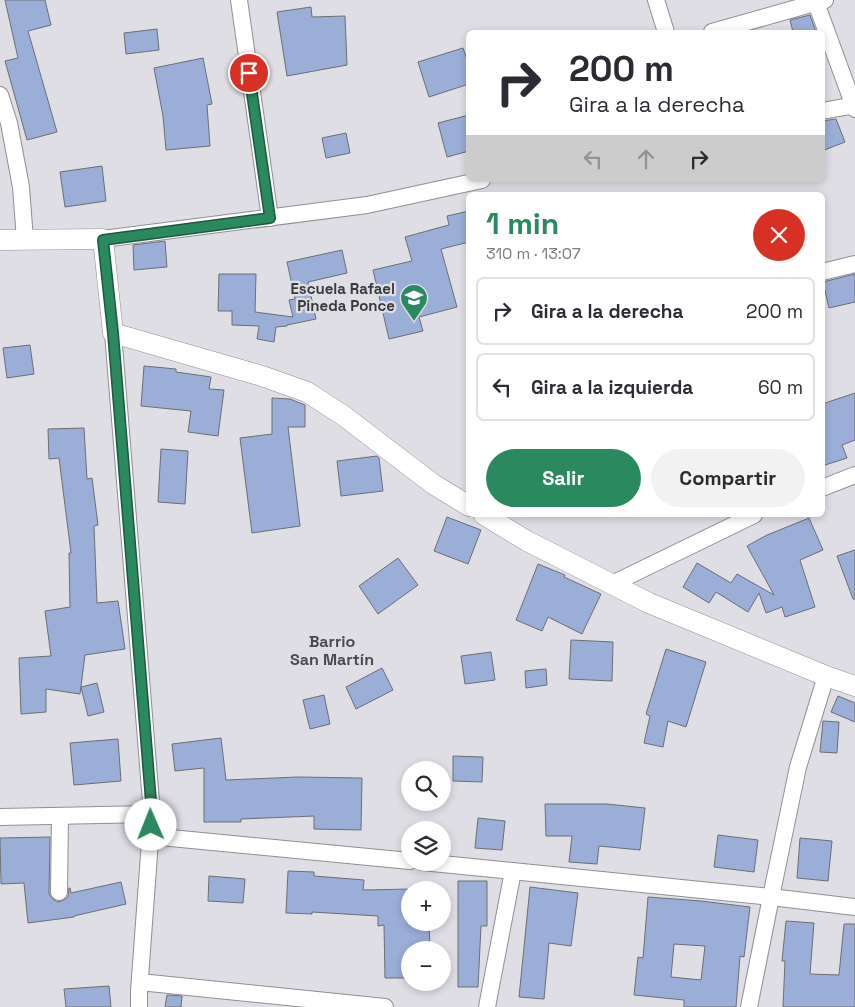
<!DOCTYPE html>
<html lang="es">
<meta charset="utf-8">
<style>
body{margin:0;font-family:"Space Grotesk",sans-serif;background:#f2f2f3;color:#2b2b33;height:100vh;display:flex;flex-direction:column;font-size:19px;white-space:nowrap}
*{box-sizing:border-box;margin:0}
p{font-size:16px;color:#7c7c81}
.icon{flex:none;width:28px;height:28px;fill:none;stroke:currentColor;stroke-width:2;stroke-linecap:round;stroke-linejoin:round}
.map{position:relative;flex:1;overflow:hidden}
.sheet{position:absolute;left:466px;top:192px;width:359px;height:325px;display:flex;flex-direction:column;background:#fff;border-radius:8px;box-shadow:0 2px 8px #0003}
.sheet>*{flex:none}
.banner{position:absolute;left:466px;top:30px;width:359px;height:152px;border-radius:8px;box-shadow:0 2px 8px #0003;background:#fff;color:#2b2b33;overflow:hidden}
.buttons{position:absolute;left:401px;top:761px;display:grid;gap:10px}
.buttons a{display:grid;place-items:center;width:50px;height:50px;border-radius:50%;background:#fff;box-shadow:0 2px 8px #0003;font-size:25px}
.pin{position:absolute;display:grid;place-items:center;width:42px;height:42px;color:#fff;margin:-21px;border:2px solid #fff;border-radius:50%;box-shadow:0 1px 5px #0007}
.me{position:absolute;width:55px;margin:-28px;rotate:359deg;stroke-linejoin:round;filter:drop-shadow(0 0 4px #0008)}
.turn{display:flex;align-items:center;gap:18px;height:105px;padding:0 20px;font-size:22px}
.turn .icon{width:65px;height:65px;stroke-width:2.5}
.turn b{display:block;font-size:35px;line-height:42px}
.lanes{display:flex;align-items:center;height:48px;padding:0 20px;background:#0003;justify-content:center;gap:25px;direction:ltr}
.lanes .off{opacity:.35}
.round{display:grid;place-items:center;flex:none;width:52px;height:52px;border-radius:26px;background:#f2f2f3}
.summary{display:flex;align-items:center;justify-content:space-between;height:85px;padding:0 20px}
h1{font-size:30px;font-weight:700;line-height:38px;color:#2b8960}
.primary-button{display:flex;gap:10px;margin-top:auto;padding:10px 20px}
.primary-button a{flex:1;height:58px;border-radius:30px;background:#2b8960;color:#fff;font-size:20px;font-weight:700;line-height:58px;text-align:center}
.primary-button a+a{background:#f2f2f3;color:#2b2b33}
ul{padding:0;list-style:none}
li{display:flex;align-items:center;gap:15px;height:68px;margin:0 10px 8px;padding:0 10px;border:2px solid #e1e1e2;border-radius:8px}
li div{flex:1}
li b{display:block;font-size:19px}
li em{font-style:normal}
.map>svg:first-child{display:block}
.building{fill:#9baed8;stroke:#6b6e74;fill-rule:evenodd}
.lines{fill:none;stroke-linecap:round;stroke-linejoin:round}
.minor-casing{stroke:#8f8e94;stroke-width:18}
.tertiary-casing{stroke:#8f8e94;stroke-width:21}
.minor{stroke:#fff;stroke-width:16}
.tertiary{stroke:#fff;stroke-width:20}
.route-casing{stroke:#1c593e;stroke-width:12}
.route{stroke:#2b8960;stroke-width:9}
.labels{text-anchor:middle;stroke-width:4.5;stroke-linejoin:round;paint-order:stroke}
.poi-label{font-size:15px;font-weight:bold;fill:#3a393c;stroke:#dfdee5;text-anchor:end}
.neighbourhood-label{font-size:16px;font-weight:bold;fill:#4a494f;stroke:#dfdee5}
</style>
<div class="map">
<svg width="855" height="1007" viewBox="0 0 855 1007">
<rect width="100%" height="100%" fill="#dfdee5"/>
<!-- building -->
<g class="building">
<polygon points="5,0 45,0 51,25 28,31 57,132 27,140 5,61 18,58"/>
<polygon points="311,7 312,17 345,16 347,65 287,76 277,12"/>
<polygon points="810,15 816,32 793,32 790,20"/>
<polygon points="157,29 159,50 126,54 124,33"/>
<polygon points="463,48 469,65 469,84 429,97 418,62"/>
<polygon points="203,58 212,104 207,105 210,146 166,150 163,116 154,68"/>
<polygon points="469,115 469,151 447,157 438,123"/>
<polygon points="836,119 845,142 822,151 822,121"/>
<polygon points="346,133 350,153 326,158 322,138"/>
<polygon points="102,166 106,201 65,207 60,172"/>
<polygon points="469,211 469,242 441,249 457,307 419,317 423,331 389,339 373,270 412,261 405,237 449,225 447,216"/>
<polygon points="165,241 167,267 134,270 133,245"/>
<polygon points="342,250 347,273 308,282 316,319 287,325 287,326 276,327 274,342 257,339 259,326 232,325 232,311 218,311 219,274 256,274 255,312 293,317 289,300 295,299 287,262"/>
<polygon points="855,274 855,302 829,308 823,282"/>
<polygon points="30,345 34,374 7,378 3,348"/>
<polygon points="144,366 176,369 176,372 211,377 209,389 224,390 218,436 188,432 191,411 141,406"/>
<polygon points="855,393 855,440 842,445 847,458 822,466 822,404"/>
<polygon points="272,398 290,399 305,405 305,427 288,427 300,526 252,533 240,438 272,434"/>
<polygon points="84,428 87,479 92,478 98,525 94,526 97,603 118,601 125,649 85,655 80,694 46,689 46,712 21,714 19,658 51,656 45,611 70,607 69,553 71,553 59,458 49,459 48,429"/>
<polygon points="161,449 188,451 185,504 158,502"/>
<polygon points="377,456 379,458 383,491 341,496 337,461"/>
<polygon points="447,517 481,530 468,564 434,551"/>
<polygon points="809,518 823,550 800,560 815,607 785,617 782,607 766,613 759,593 748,612 716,592 709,603 683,587 697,563 731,583 737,574 774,595 747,546 767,535"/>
<polygon points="855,550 855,599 853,599 837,556"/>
<polygon points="398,558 418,585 378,614 359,586"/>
<polygon points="538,564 565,575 564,577 601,594 582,634 548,617 542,631 516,620"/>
<polygon points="571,640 613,642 612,681 569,679"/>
<polygon points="666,649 706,662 686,727 668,721 663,747 644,743 650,716 646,714"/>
<polygon points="491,652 495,680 465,684 461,656"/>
<polygon points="382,668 393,690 356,709 346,687"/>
<polygon points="546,669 547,685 526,688 525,671"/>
<polygon points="97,683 104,712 88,716 81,687"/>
<polygon points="324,695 330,724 310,729 303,700"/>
<polygon points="838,696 855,703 855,722 831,712"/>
<polygon points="823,721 839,722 837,753 820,752"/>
<polygon points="221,738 226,780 298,777 362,778 361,830 314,829 314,816 241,819 241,822 204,822 204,768 175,771 172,744"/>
<polygon points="118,739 121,781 74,785 70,743"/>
<polygon points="453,756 483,757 482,782 453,781"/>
<polygon points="545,804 607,804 645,808 640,850 599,846 597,864 569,862 572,836 546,836"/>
<polygon points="478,818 505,821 502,850 475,848"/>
<polygon points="718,835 758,840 754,872 714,867"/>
<polygon points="50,837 49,892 50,896 54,900 58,902 64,900 68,897 69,888 70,888 71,893 121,882 126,904 74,916 74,917 28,923 24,883 1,884 0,838"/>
<polygon points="800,838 832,841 828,881 797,878"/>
<polygon points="288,871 314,872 314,876 364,880 363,890 410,889 410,922 429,922 430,950 410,950 410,978 385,978 384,925 378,926 378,916 312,912 312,914 286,913"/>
<polygon points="209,876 245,879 243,903 208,901"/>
<polygon points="458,881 487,881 487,926 481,926 478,987 458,987"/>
<polygon points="530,887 578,893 571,946 549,943 544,999 519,997"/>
<path d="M648 897 701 901 750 907 744 957 740 956 736 1007H684V1000L634 995 638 957 643 958ZM674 944 705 946 701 980 671 977Z"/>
<polygon points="786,921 814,923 810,974 839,975 844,924 855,924 855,1007 783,1007 785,961 782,961"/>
<polygon points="109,986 111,1007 66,1007 64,989"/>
<polygon points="167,995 182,996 181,1007 165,1007"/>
</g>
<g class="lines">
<defs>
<g id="minor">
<polyline points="239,0 270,218"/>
<polyline points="656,0 666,32"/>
<polyline points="815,0 855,109"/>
<polyline points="712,32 825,0"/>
<polyline points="0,95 9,123 21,187 25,240"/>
<polyline points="822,111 855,105"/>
<polyline points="103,239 367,205 482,180"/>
<polyline points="822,272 855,264"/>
<polyline points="113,333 152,814 139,991 139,1007"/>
<polyline points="822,488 855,475"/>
<polyline points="612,584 754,515"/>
<polyline points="826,676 798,767 771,897 855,907"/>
<polyline points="0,817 152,814"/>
<polyline points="150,836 410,861"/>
<polyline points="422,862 771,897 749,1007"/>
<polyline points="59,892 60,816"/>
<polyline points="140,982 385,1007"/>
<polyline points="487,1007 513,871"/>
</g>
<g id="tertiary">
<polyline points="0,240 103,239 113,333 262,376 307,392 344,416 433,484 469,506"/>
<polyline points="484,515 527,541 649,603 826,676 855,686"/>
</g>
</defs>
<!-- minor casing -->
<use href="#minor" class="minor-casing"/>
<!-- tertiary casing -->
<use href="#tertiary" class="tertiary-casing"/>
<!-- minor -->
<use href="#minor" class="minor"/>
<!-- tertiary -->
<use href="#tertiary" class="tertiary"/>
</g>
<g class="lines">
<defs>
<polyline id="route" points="151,825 152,814 113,333 103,240 270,218 249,73"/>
</defs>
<!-- route casing -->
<use href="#route" class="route-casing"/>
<!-- route -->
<use href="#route" class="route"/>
</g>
<!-- icons -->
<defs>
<symbol id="school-pin" viewBox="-11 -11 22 30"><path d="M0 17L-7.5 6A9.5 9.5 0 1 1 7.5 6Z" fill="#2b8960" stroke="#dfdee5"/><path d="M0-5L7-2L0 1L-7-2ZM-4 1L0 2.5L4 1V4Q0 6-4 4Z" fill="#fff"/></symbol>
</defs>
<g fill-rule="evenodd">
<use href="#school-pin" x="398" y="282" width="32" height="43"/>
</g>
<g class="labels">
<!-- poi labels -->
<g class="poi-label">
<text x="395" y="294">Escuela Rafael<tspan x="395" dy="17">Pineda Ponce</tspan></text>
</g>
<!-- neighbourhood labels -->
<g class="neighbourhood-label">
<text x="332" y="647">Barrio<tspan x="332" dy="18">San Martín</tspan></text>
</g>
</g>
</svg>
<div class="buttons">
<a><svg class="icon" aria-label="search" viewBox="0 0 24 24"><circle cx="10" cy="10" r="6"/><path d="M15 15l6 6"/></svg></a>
<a><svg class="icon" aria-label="layers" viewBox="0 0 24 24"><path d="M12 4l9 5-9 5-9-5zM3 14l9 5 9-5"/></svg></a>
<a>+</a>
<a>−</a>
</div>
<div class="pin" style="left:249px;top:73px;background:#d93025"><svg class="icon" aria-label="arrive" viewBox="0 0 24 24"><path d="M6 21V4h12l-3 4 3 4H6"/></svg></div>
<svg class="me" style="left:151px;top:825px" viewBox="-20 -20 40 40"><circle r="19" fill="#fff"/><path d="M0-13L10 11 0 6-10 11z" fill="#2b8960"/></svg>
<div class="banner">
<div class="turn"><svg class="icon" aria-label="right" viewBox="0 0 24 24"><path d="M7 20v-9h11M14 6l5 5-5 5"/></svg><div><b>200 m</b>Gira a la derecha</div></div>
<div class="lanes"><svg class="icon off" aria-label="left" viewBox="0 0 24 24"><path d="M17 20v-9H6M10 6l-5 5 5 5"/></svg><svg class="icon off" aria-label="ahead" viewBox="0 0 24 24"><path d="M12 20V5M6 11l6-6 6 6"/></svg><svg class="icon" aria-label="right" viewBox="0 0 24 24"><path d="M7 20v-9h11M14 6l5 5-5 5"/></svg></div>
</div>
<section class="sheet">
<div class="summary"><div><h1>1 min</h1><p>310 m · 13:07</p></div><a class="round" style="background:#d93025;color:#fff"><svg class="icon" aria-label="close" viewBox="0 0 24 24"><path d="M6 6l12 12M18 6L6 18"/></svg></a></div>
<ul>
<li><svg class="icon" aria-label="right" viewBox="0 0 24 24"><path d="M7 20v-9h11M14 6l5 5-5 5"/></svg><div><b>Gira a la derecha</b></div><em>200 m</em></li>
<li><svg class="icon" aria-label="left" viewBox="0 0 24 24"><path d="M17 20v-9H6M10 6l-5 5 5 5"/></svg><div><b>Gira a la izquierda</b></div><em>60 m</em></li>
</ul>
<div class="primary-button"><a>Salir</a><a>Compartir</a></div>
</section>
</div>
